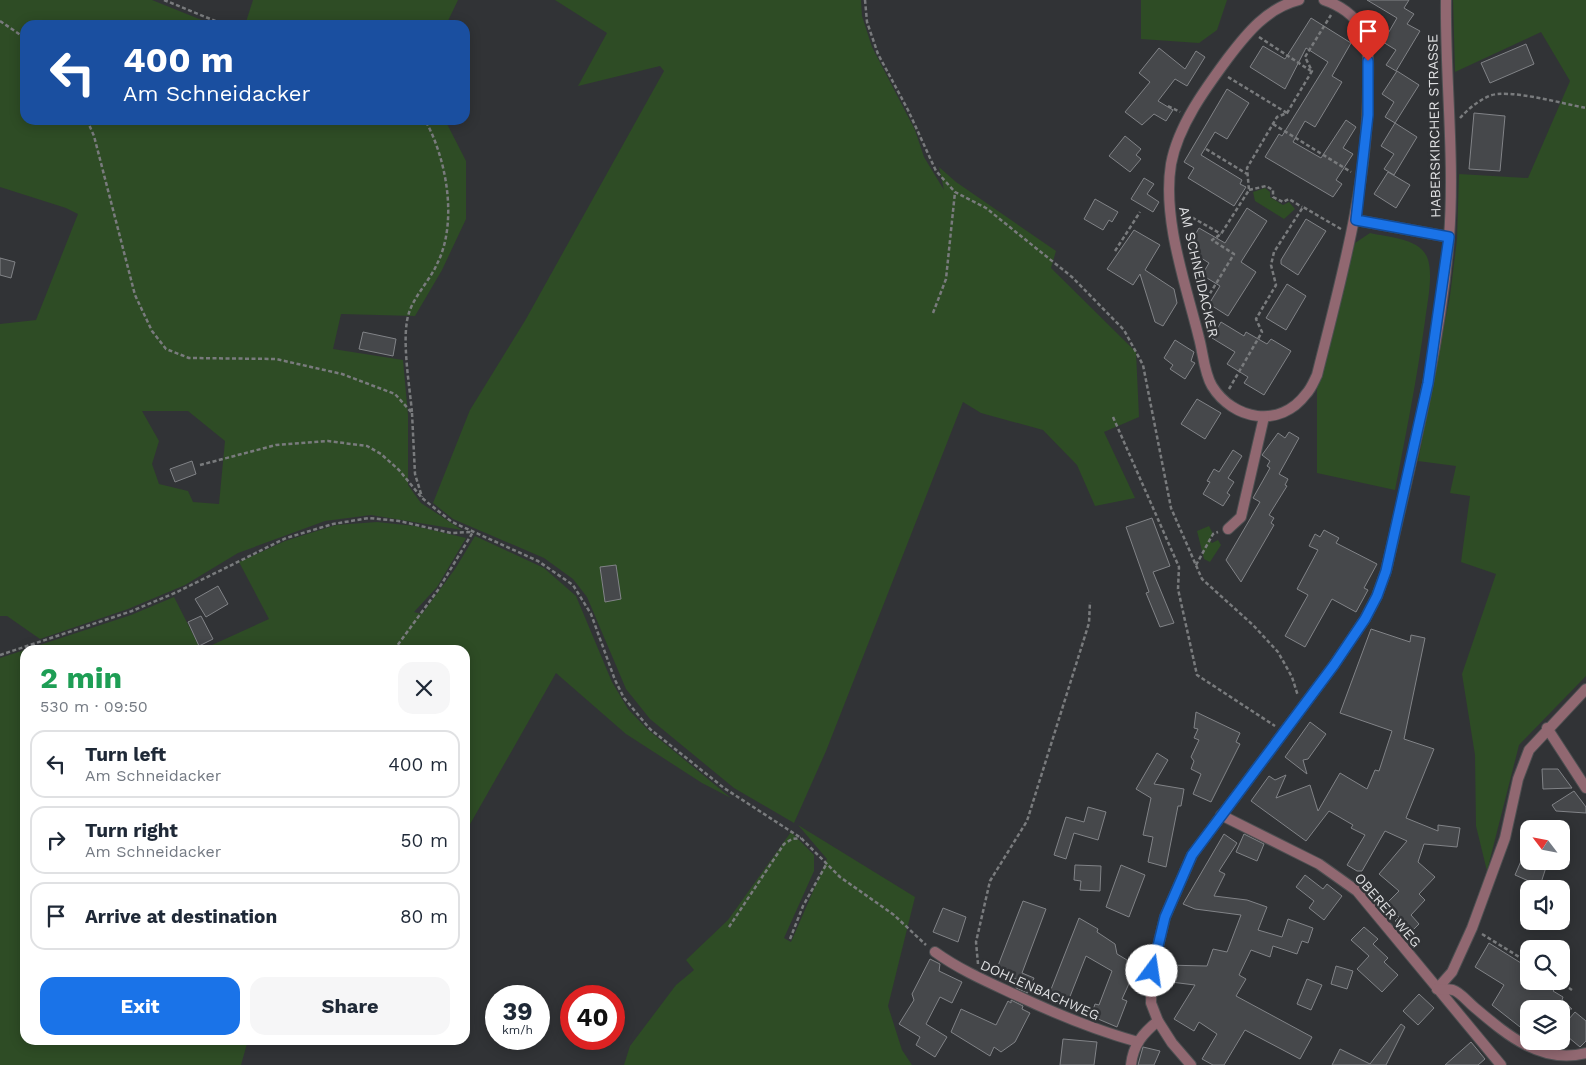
<!DOCTYPE html>
<meta charset="utf-8">
<style>
body{margin:0;font-family:"Work Sans",sans-serif;background:#f6f6f7;color:#1f2937;height:100vh;display:flex;flex-direction:column;font-size:19px;white-space:nowrap}
*{box-sizing:border-box;margin:0}
p{font-size:16px;color:#747a83}
.icon{flex:none;width:28px;height:28px;fill:none;stroke:currentColor;stroke-width:2;stroke-linecap:round;stroke-linejoin:round}
.map{position:relative;flex:1;overflow:hidden}
.drawer{position:absolute;left:20px;top:645px;width:450px;height:400px;display:flex;flex-direction:column;background:#fff;border-radius:15px;box-shadow:0 2px 12px #0003}
.drawer>*{flex:none}
.guide{position:absolute;left:20px;top:20px;width:450px;height:105px;border-radius:15px;box-shadow:0 2px 12px #0003;background:#1a4fa0;color:#fff;overflow:hidden}
.needle{width:32px;rotate:302deg}
.buttons{position:absolute;left:1520px;top:820px;display:grid;gap:10px}
.buttons a{display:grid;place-items:center;width:50px;height:50px;border-radius:10px;background:#fff;box-shadow:0 2px 12px #0003;font-size:25px}
.speed{position:absolute;left:485px;top:985px;display:flex;gap:10px;font-size:25px;font-weight:700;text-align:center}
.speed>*{display:grid;place-content:center;width:65px;height:65px;border-radius:50%;background:#fff;box-shadow:0 2px 12px #0003;line-height:1}
.speed small{font-size:12px;font-weight:400}
.speed .limit{border:8px solid #d22;background:#fff;color:#111}
.pin{position:absolute;display:grid;place-items:center;width:42px;height:42px;color:#fff;margin:-51px -21px;border-radius:50% 50% 50% 0;rotate:-45deg;box-shadow:0 0 5px #0007}
.pin .icon{rotate:45deg}
.me{position:absolute;width:55px;margin:-28px;rotate:14deg;stroke-linejoin:round;filter:drop-shadow(0 0 4px #0008)}
.turn{display:flex;align-items:center;gap:18px;height:105px;padding:0 20px;font-size:22px}
.turn .icon{width:65px;height:65px;stroke-width:2.5}
.turn b{display:block;font-size:35px;line-height:42px}
.round{display:grid;place-items:center;flex:none;width:52px;height:52px;border-radius:15px;background:#f6f6f7}
.headline{display:flex;align-items:center;justify-content:space-between;height:85px;padding:0 20px}
h1{font-size:30px;font-weight:700;line-height:38px;color:#1e9e55}
.cta{display:flex;gap:10px;margin-top:auto;padding:10px 20px}
.cta a{flex:1;height:58px;border-radius:15px;background:#1a73e8;color:#fff;font-size:20px;font-weight:700;line-height:58px;text-align:center}
.cta a+a{background:#f6f6f7;color:#1f2937}
ul{padding:0;list-style:none}
li{display:flex;align-items:center;gap:15px;height:68px;margin:0 10px 8px;padding:0 10px;border:2px solid #e0e1e3;border-radius:15px}
li div{flex:1}
li b{display:block;font-size:19px}
li em{font-style:normal}
.map>svg:first-child{display:block}
.green{fill:#2e4c25;fill-rule:evenodd}
.building{fill:#46484b;stroke:#818387}
.lines{fill:none;stroke-linecap:round;stroke-linejoin:round}
.minor-casing{stroke:#4d4f51;stroke-width:12}
.tertiary-casing{stroke:#4d4f51;stroke-width:12}
.path{stroke:#797b7d;stroke-width:2.5;stroke-dasharray:4 2.5;stroke-linecap:butt}
.minor{stroke:#916871;stroke-width:10}
.tertiary{stroke:#916871;stroke-width:10}
.route-casing{stroke:#114b97;stroke-width:12}
.route{stroke:#1a73e8;stroke-width:9}
.labels{text-anchor:middle;stroke-width:5;stroke-linejoin:round;paint-order:stroke}
.street-label{font-size:14px;fill:#dedfe1;stroke:#313336}
</style>
<div class="map">
<svg width="1586" height="1065" viewBox="0 0 1586 1065">
<rect width="100%" height="100%" fill="#313336"/>
<!-- green -->
<g class="green">
<path d="M0 0H152L214 25H25V120H445L466 161V219L442 270 415 316 341 314 333 349 403 360 408 415V485L421 503 462 530 371 515 325 521 238 553 185 585 128 609 40 639 7 616H0V324L36 320 78 214 66 208 0 187ZM142 411H188L225 441 219 504 193 502 188 491 159 484 152 464 159 441Z"/>
<polygon points="253,0 458,0 446,25 245,25"/>
<polygon points="555,0 861,0 862,16 872,47 915,130 924,157 944,190 939,167 956,182 1056,251 1051,268 1136,352 1139,417 1104,432 1135,498 1095,506 1077,465 1043,430 981,413 963,402 826,751 794,823 734,788 650,719 626,689 587,597 573,579 544,558 453,519 433,503 470,410 526,319 664,71 660,66 578,86 607,33"/>
<polygon points="1141,0 1227,0 1217,30 1199,43 1141,39"/>
<polygon points="1453,0 1586,0 1586,676 1519,745 1487,871 1476,826 1475,755 1462,674 1496,574 1461,562 1470,496 1450,493 1456,466 1418,461 1450,296 1457,239 1459,174 1528,178 1570,81 1541,32 1455,72"/>
<polygon points="1265,188 1270,192 1270,197 1283,205 1289,202 1295,209 1284,219 1255,201 1253,192"/>
<path d="M1370 233C1387 237 1419 238 1427 257 1434 273 1427 304 1425 321 1417 378 1406 434 1395 490L1317 473V386L1327 356 1355 243Z"/>
<polygon points="377,522 415,526 466,538 437,587 414,612 422,614 455,569 475,536 544,568 576,596 612,682 628,709 647,729 731,798 702,783 626,734 556,673 469,826 465,825 465,650 25,650 25,1040 248,1040 241,1065 0,1065 0,658 131,615 174,597 201,650 269,619 239,562 285,541 336,525"/>
<polygon points="1209,526 1213,534 1209,540 1212,543 1218,540 1221,545 1210,562 1204,559 1197,531"/>
<polygon points="798,825 915,897 888,1006 902,1050 912,1065 624,1065 630,1046 676,985 694,970 686,960 728,920 791,832 814,855 814,871 784,938 791,942 827,859"/>
</g>
<!-- building -->
<g class="building">
<polygon points="1367,0 1409,0 1404,8 1414,14 1407,24 1420,31 1396,71 1386,65 1396,50 1383,42 1397,18"/>
<polygon points="1311,18 1351,43 1332,76 1342,82 1315,127 1305,121 1293,142 1321,158 1346,120 1356,127 1343,148 1353,154 1336,180 1342,184 1333,197 1265,157 1279,134 1282,136 1328,62 1306,48 1285,89 1250,67 1263,46 1285,59"/>
<polygon points="1526,44 1534,64 1490,83 1481,63"/>
<polygon points="1159,48 1185,69 1196,51 1205,57 1187,86 1175,79 1158,101 1173,110 1166,121 1154,114 1142,125 1125,112 1150,82 1139,73"/>
<polygon points="1397,71 1419,85 1395,123 1417,137 1394,175 1384,169 1394,154 1381,146 1395,123 1385,117 1394,102 1382,94"/>
<polygon points="1227,89 1249,103 1227,139 1215,132 1201,155 1242,180 1240,184 1246,187 1234,206 1188,178 1194,168 1184,162"/>
<polygon points="1474,113 1505,116 1500,171 1469,169"/>
<polygon points="1125,136 1141,149 1136,155 1141,159 1130,172 1109,156"/>
<polygon points="1388,172 1410,185 1396,208 1374,194"/>
<polygon points="1144,178 1154,184 1147,194 1159,202 1153,212 1131,199"/>
<polygon points="1095,199 1118,212 1112,222 1109,220 1103,230 1084,219"/>
<polygon points="1247,208 1267,221 1241,262 1256,272 1228,316 1209,304 1220,286 1202,275 1209,263 1187,249 1199,228 1225,243"/>
<polygon points="1306,219 1326,231 1298,275 1281,264 1281,260"/>
<polygon points="1134,230 1160,245 1145,270 1174,289 1177,303 1163,326 1155,322 1140,274 1133,285 1107,269"/>
<polygon points="0,258 15,262 11,278 0,275"/>
<polygon points="1287,284 1306,296 1286,330 1266,318"/>
<polygon points="1221,322 1244,336 1246,332 1267,344 1271,339 1291,351 1264,395 1244,383 1248,377 1227,364 1235,352 1212,338"/>
<polygon points="363,332 396,339 393,356 359,349"/>
<polygon points="1175,340 1194,352 1191,361 1195,363 1185,379 1170,369 1173,365 1164,358"/>
<polygon points="1197,399 1221,413 1205,439 1181,424"/>
<polygon points="1289,432 1299,438 1279,474 1288,479 1285,485 1287,486 1269,515 1274,518 1271,523 1274,525 1241,582 1226,560 1260,502 1253,498 1270,468 1267,466 1270,461 1262,455 1278,433 1285,438"/>
<polygon points="1233,450 1242,456 1228,478 1234,482 1227,493 1230,495 1223,506 1203,494 1210,482 1207,481 1214,469 1219,472"/>
<polygon points="192,461 196,474 175,482 170,469"/>
<polygon points="1152,518 1170,566 1153,572 1174,623 1160,627 1146,593 1149,592 1126,527"/>
<polygon points="1324,530 1339,538 1336,543 1377,564 1364,588 1368,590 1356,612 1332,599 1305,647 1285,636 1308,595 1297,589 1318,550 1309,546 1315,534 1320,537"/>
<polygon points="616,565 621,599 605,602 600,567"/>
<polygon points="218,586 228,604 206,617 195,599"/>
<polygon points="201,616 213,639 199,646 188,622"/>
<polygon points="1371,629 1410,642 1411,635 1425,638 1404,739 1434,749 1406,818 1438,831 1438,825 1460,828 1457,847 1424,844 1418,862 1435,877 1419,894 1425,900 1411,915 1419,924 1409,934 1395,921 1399,917 1385,905 1399,891 1379,874 1407,841 1385,831 1362,871 1357,871 1347,865 1365,835 1351,828 1353,825 1329,811 1306,841 1251,801 1269,776 1275,780 1286,775 1276,798 1310,785 1318,811 1340,773 1367,789 1375,770 1379,771 1392,731 1340,713"/>
<polygon points="1196,712 1240,733 1236,742 1240,744 1211,802 1193,794 1201,774 1191,769 1194,761 1191,757 1199,740 1194,738 1198,729 1194,728"/>
<polygon points="1310,722 1326,734 1308,759 1303,760 1307,774 1285,757"/>
<polygon points="1157,753 1168,760 1154,784 1184,789 1181,806 1178,806 1166,867 1148,862 1153,837 1143,835 1151,798 1136,789"/>
<polygon points="1542,769 1558,769 1572,788 1543,789"/>
<polygon points="1574,791 1586,807 1586,813 1556,811 1552,805"/>
<polygon points="1088,807 1106,812 1098,840 1074,833 1066,859 1054,855 1066,817 1084,822"/>
<polygon points="1224,834 1237,843 1219,871 1225,874 1214,896 1247,900 1267,907 1258,930 1282,937 1288,919 1313,928 1308,943 1302,941 1297,954 1273,946 1270,957 1251,950 1239,975 1246,979 1236,996 1312,1037 1300,1059 1245,1030 1224,1065 1213,1065 1202,1059 1217,1034 1199,1022 1194,1031 1174,1019 1195,985 1163,981 1165,965 1207,966 1213,949 1227,952 1241,915 1195,909 1183,904"/>
<polygon points="1244,834 1264,844 1257,861 1236,852"/>
<polygon points="1521,861 1548,861 1540,886 1515,875"/>
<polygon points="1075,865 1101,866 1100,891 1080,890 1081,881 1074,880"/>
<polygon points="1121,865 1145,875 1129,917 1106,907"/>
<polygon points="1305,875 1323,889 1327,884 1342,896 1324,920 1309,908 1314,901 1296,887"/>
<polygon points="1023,901 1046,909 1022,973 1034,978 1028,993 1016,988 1019,980 996,971"/>
<polygon points="943,908 966,917 958,942 933,932"/>
<polygon points="1079,918 1098,929 1097,932 1115,944 1117,954 1137,966 1122,999 1127,1001 1117,1027 1091,1016 1095,1004 1099,1005 1112,971 1086,956 1067,1004 1048,997"/>
<polygon points="1364,927 1378,939 1373,944 1388,958 1384,962 1398,975 1382,992 1357,969 1369,956 1351,940"/>
<polygon points="1489,943 1529,968 1529,981 1542,981 1555,989 1553,991 1563,997 1562,1000 1572,1009 1529,1009 1529,1034 1492,1005 1504,985 1475,967"/>
<polygon points="930,959 940,964 939,971 962,982 952,1003 940,997 926,1024 947,1037 935,1057 916,1045 920,1037 899,1024 914,1000 912,994"/>
<polygon points="1336,966 1353,971 1347,989 1331,984"/>
<polygon points="1307,979 1322,985 1311,1010 1297,1004"/>
<polygon points="1419,994 1434,1008 1418,1025 1403,1011"/>
<polygon points="1011,1000 1023,1006 1022,1009 1030,1013 1015,1042 1001,1052 994,1047 990,1056 951,1032 961,1009 996,1025 1008,1001 1011,1003"/>
<polygon points="1575,1012 1586,1021 1586,1041 1580,1047 1568,1037 1561,1045 1561,1028"/>
<polygon points="1401,1024 1405,1027 1386,1065 1332,1065 1340,1049 1370,1064"/>
<polygon points="1063,1039 1097,1042 1094,1065 1060,1065"/>
<polygon points="1471,1042 1485,1059 1478,1065 1445,1065"/>
<polygon points="1143,1047 1160,1051 1154,1065 1138,1065"/>
</g>
<g class="lines">
<defs>
<g id="minor">
<path d="M1299 0C1267 8 1247 33 1228 58 1205 89 1178 126 1171 164 1162 219 1186 285 1199 338 1203 352 1204 373 1212 386 1233 420 1280 429 1306 394 1311 389 1314 381 1317 375 1341 279 1368 185 1368 86 1368 68 1370 47 1362 30 1355 15 1339 5 1324 0"/>
<polyline points="1356,220 1449,237"/>
<polyline points="1228,529 1241,517 1264,417"/>
<polyline points="1547,728 1586,788"/>
<polyline points="1221,815 1319,864 1357,891 1501,1065"/>
<path d="M935 952C960 970 988 982 1016 995 1056 1014 1095 1030 1138 1042"/>
<polyline points="1437,989 1452,972 1472,928 1505,838 1518,779 1529,750 1586,689"/>
<path d="M1437 989C1442 989 1448 989 1453 990 1460 992 1468 1002 1474 1007 1506 1034 1541 1065 1586 1053"/>
<path d="M1131 1065C1133 1045 1143 1033 1158 1021"/>
</g>
<path id="tertiary" d="M1191 1065 1172 1043 1158 1021 1151 1003 1152 971 1165 917 1192 855 1334 665 1365 619 1377 596 1386 571C1411 461 1440 351 1449 238 1455 158 1445 79 1446 0"/>
</defs>
<!-- minor casing -->
<use href="#minor" class="minor-casing"/>
<!-- tertiary casing -->
<use href="#tertiary" class="tertiary-casing"/>
<!-- path -->
<g class="path">
<polyline points="164,0 225,25"/>
<polyline points="865,0 867,22 878,54 908,110 936,171 955,192 986,208 1072,277 1124,330 1143,365 1171,508 1202,579 1253,625 1278,652 1292,677 1298,696"/>
<polyline points="0,21 25,38"/>
<polyline points="1259,37 1311,71"/>
<polyline points="1228,77 1287,113"/>
<polyline points="1168,106 1180,112"/>
<path d="M1460 118C1468 109 1478 101 1489 96 1508 88 1564 104 1586 108"/>
<path d="M87 120 94 136 135 295 152 331 166 349 189 358 276 359 342 374 395 394 412 413C410 387 400 334 410 310 416 294 430 280 437 264 458 223 447 159 425 120"/>
<polyline points="1273,124 1351,172"/>
<polyline points="1206,149 1247,174"/>
<polyline points="1249,190 1266,186 1273,190 1273,197 1283,202 1289,199 1302,207"/>
<polyline points="1181,211 1221,234"/>
<polyline points="1115,251 1140,212"/>
<polyline points="1203,305 1234,254 1212,240 1221,234 1249,190 1247,168 1277,117 1287,113 1312,71 1305,57 1331,15"/>
<polyline points="933,313 946,279 955,192"/>
<polyline points="1229,389 1262,332 1256,319 1276,285 1271,265 1274,252 1303,207 1341,229"/>
<polyline points="412,413 415,474 422,497"/>
<polyline points="1113,417 1179,567 1178,589 1197,675 1275,726"/>
<polyline points="200,465 276,445 328,441 367,446 381,454 399,470 422,498 452,522 538,561 573,585 591,614 615,680 624,698 650,729 724,788 801,838 840,877 894,915 926,945"/>
<polyline points="1196,565 1213,534 1218,532"/>
<polyline points="394,650 438,590 473,532"/>
<polyline points="0,655 132,611 177,592 286,538 333,524 369,518 399,521 451,533 471,532"/>
<polyline points="729,927 784,844 792,839 801,838"/>
<polyline points="1482,934 1529,963"/>
<polyline points="790,939 803,906 827,863"/>
<polyline points="978,964 976,942 990,881 1027,821 1089,623 1090,602"/>
<polyline points="1558,981 1572,990"/>
</g>
<!-- minor -->
<use href="#minor" class="minor"/>
<!-- tertiary -->
<use href="#tertiary" class="tertiary"/>
</g>
<g class="lines">
<defs>
<polyline id="route" points="1152,971 1165,917 1192,855 1334,665 1365,619 1377,596 1386,571 1428,383 1449,237 1356,220 1368,115 1368,61"/>
</defs>
<!-- route casing -->
<use href="#route" class="route-casing"/>
<!-- route -->
<use href="#route" class="route"/>
</g>
<g class="labels">
<!-- street labels -->
<g class="street-label">
<text transform="translate(1434 126) rotate(-91)" y="5">HABERSKIRCHER STRASSE</text>
<text transform="translate(1199 272) rotate(77)" y="5">AM SCHNEIDACKER</text>
<text transform="translate(1388 910) rotate(49)" y="5">OBERER WEG</text>
<text transform="translate(1040 990) rotate(24)" y="5">DOHLENBACHWEG</text>
</g>
</g>
</svg>
<div class="buttons">
<a><svg class="needle" viewBox="-14 -14 28 28"><path d="M0-13l5 13h-10z" fill="#e53935"/><path d="M0 13l5-13h-10z" fill="#747a83"/></svg></a>
<a><svg class="icon" aria-label="sound" viewBox="0 0 24 24"><path d="M4 9h4l5-4v14l-5-4H4zM17 9q2 3 0 6"/></svg></a>
<a><svg class="icon" aria-label="search" viewBox="0 0 24 24"><circle cx="10" cy="10" r="6"/><path d="M15 15l6 6"/></svg></a>
<a><svg class="icon" aria-label="layers" viewBox="0 0 24 24"><path d="M12 4l9 5-9 5-9-5zM3 14l9 5 9-5"/></svg></a>
</div>
<div class="speed"><div>39<small>km/h</small></div><div class="limit">40</div></div>
<div class="pin" style="left:1368px;top:61px;background:#d93025"><svg class="icon" aria-label="arrive" viewBox="0 0 24 24"><path d="M6 21V4h12l-3 4 3 4H6"/></svg></div>
<svg class="me" style="left:1152px;top:971px" viewBox="-20 -20 40 40"><circle r="19" fill="#fff"/><path d="M0-13L10 11 0 6-10 11z" fill="#1a73e8"/></svg>
<div class="guide">
<div class="turn"><svg class="icon" aria-label="left" viewBox="0 0 24 24"><path d="M17 20v-9H6M10 6l-5 5 5 5"/></svg><div><b>400 m</b>Am Schneidacker</div></div>
</div>
<section class="drawer">
<div class="headline"><div><h1>2 min</h1><p>530 m · 09:50</p></div><a class="round"><svg class="icon" aria-label="close" viewBox="0 0 24 24"><path d="M6 6l12 12M18 6L6 18"/></svg></a></div>
<ul>
<li><svg class="icon" aria-label="left" viewBox="0 0 24 24"><path d="M17 20v-9H6M10 6l-5 5 5 5"/></svg><div><b>Turn left</b><p>Am Schneidacker</p></div><em>400 m</em></li>
<li><svg class="icon" aria-label="right" viewBox="0 0 24 24"><path d="M7 20v-9h11M14 6l5 5-5 5"/></svg><div><b>Turn right</b><p>Am Schneidacker</p></div><em>50 m</em></li>
<li><svg class="icon" aria-label="arrive" viewBox="0 0 24 24"><path d="M6 21V4h12l-3 4 3 4H6"/></svg><div><b>Arrive at destination</b></div><em>80 m</em></li>
</ul>
<div class="cta"><a>Exit</a><a>Share</a></div>
</section>
</div>
